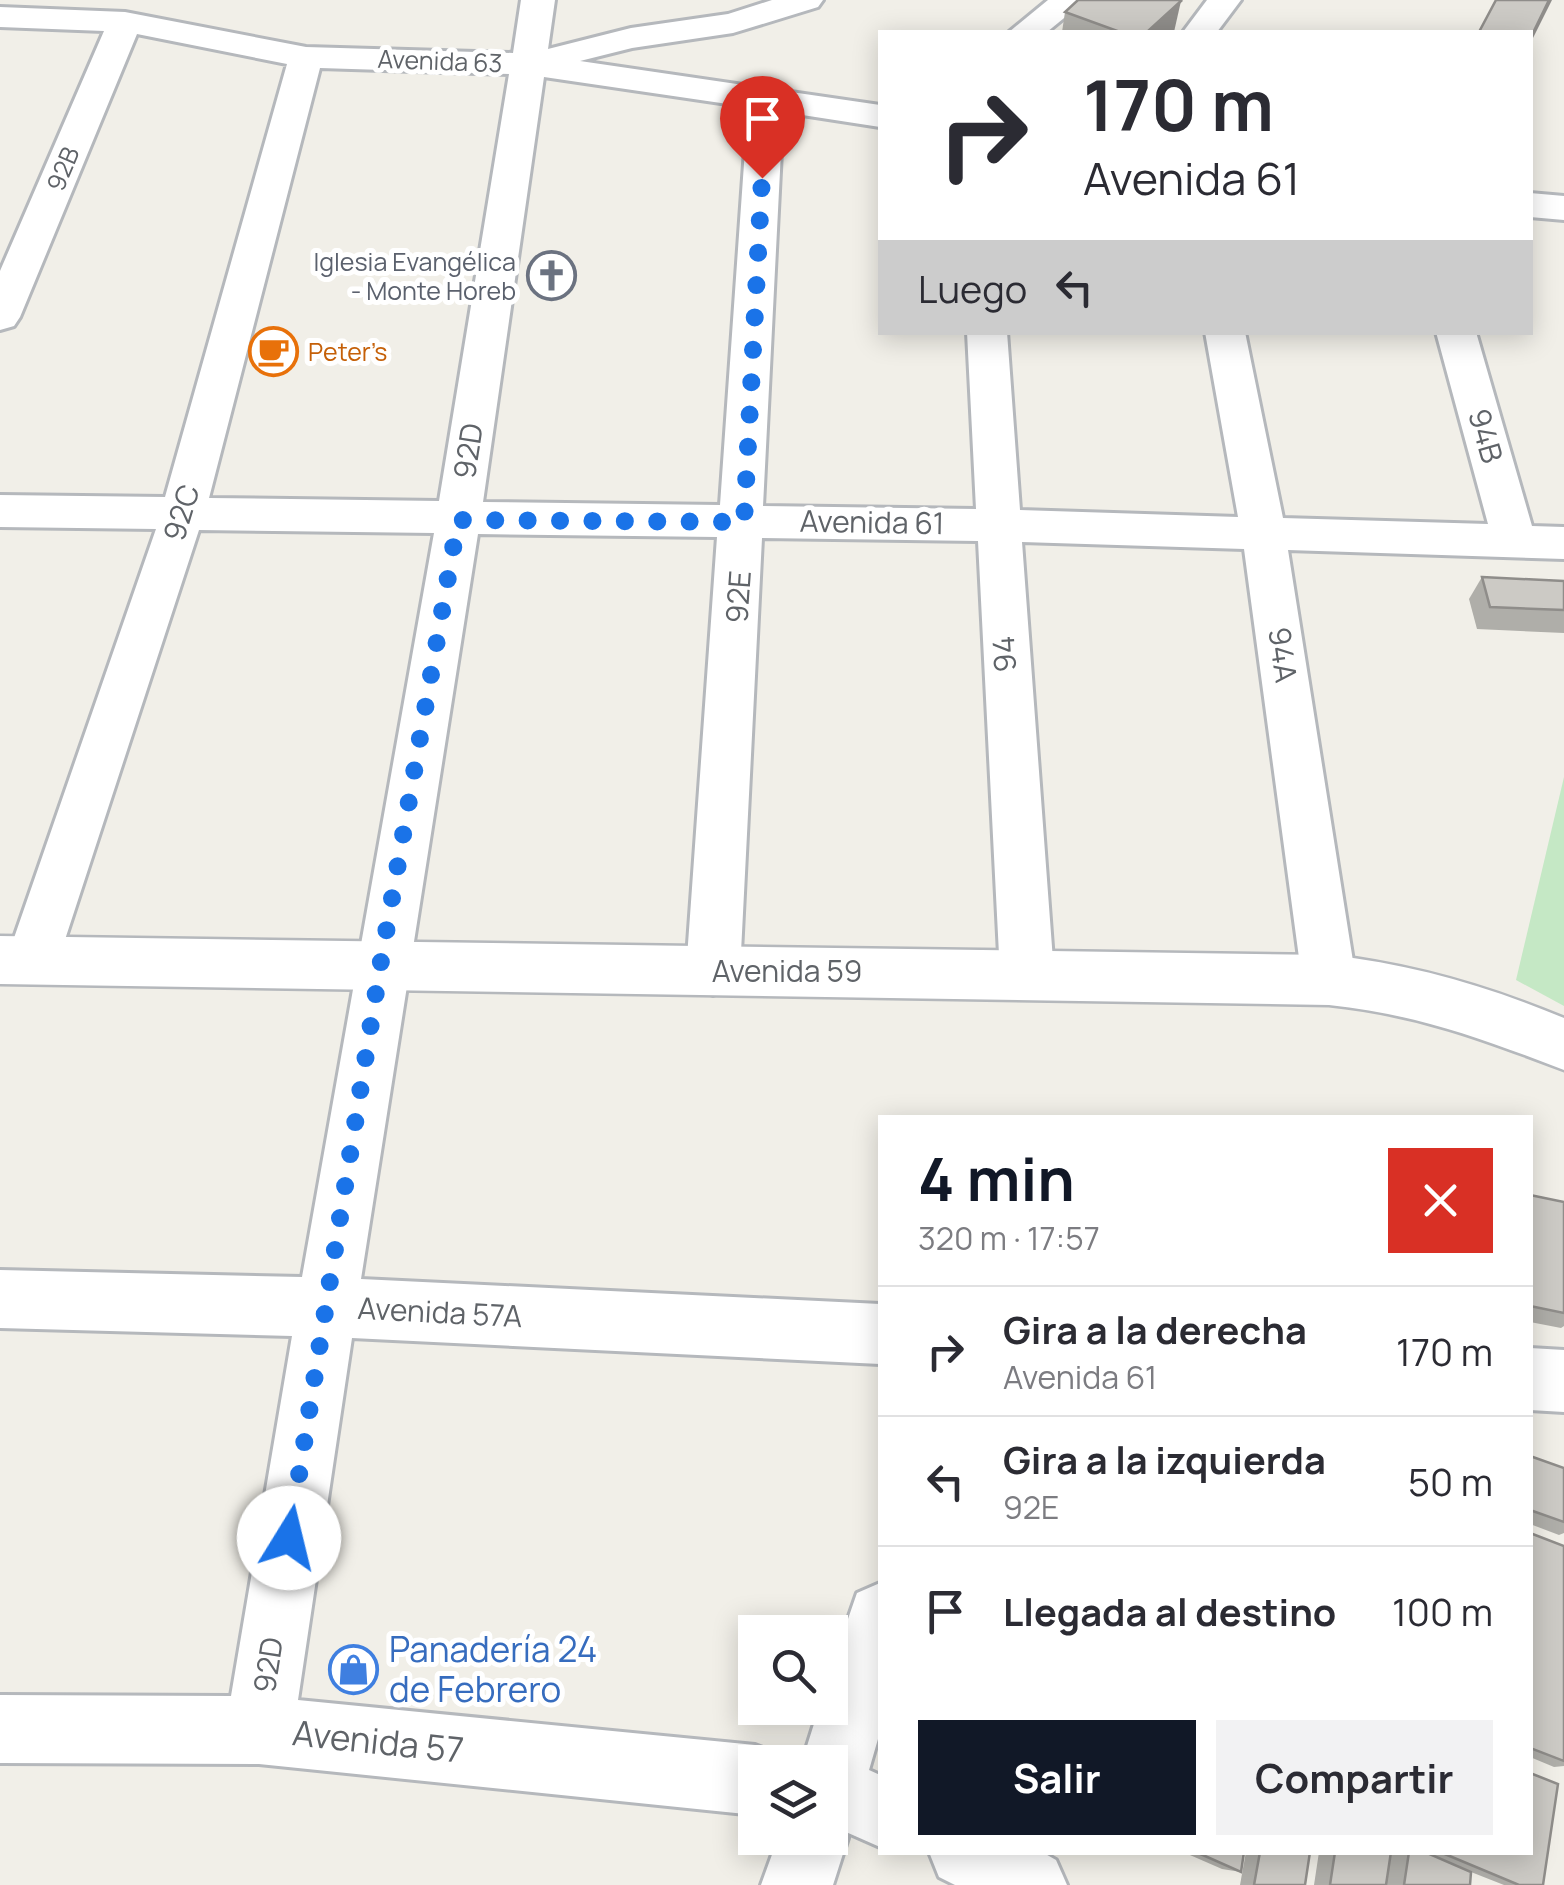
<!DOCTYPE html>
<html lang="es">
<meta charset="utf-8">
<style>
body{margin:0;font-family:Manrope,sans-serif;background:#f2f2f3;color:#2b2b33;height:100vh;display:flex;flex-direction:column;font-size:38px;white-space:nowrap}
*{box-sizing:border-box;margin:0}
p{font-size:32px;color:#7c7c81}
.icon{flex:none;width:55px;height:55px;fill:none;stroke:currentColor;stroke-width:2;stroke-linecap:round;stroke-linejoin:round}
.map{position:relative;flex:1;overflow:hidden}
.details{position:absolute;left:878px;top:1115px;width:655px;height:740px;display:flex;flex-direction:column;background:#fff;border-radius:0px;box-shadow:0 5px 25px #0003}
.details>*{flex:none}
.top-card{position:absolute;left:878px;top:30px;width:655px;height:305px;border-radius:0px;box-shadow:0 5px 25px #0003;background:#fff;color:#2b2b33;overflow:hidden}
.controls{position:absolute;left:738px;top:1615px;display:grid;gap:20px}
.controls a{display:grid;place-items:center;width:110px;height:110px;border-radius:0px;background:#fff;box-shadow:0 5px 25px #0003;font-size:50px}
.pin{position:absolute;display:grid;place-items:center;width:85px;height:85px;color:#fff;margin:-102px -42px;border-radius:50% 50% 50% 0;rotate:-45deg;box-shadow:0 0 10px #0007}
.pin .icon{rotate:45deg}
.me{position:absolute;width:110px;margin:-55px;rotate:9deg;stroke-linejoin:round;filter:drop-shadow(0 0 8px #0008)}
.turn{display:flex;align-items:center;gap:35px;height:210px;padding:0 40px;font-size:45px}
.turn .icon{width:130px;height:130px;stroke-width:2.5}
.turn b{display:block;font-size:70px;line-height:85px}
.then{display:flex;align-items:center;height:95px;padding:0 40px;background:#0003;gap:20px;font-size:38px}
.round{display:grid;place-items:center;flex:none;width:105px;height:105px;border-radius:0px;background:#f2f2f3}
.head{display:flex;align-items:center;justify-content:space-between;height:170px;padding:0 40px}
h1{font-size:60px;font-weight:700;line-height:75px;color:#111827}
.cta{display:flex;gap:20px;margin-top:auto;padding:20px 40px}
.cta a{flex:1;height:115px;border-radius:0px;background:#111827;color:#fff;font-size:40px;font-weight:700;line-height:115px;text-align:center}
.cta a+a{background:#f2f2f3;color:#2b2b33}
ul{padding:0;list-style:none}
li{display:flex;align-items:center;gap:30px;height:130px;padding:0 40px;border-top:2px solid #e1e1e2}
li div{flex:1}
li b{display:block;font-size:38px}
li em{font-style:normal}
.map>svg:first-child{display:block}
.green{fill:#c5e8c5}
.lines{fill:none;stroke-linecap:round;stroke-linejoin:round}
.minor-casing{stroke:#b5b8bc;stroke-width:6}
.tertiary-casing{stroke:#b5b8bc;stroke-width:5}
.minor{fill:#fff;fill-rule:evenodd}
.tertiary{fill:#fff;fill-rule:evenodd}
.wall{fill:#afaea9}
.shaded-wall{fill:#8f8d8a}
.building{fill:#cccac5;stroke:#8f8d8a;stroke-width:2.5}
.route{stroke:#1a73e8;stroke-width:18;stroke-dasharray:0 32.4}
.labels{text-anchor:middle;stroke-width:10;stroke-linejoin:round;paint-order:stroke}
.far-street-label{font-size:25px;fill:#5f6368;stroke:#fff}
.far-worship-label{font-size:25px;fill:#5b616d;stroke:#fff;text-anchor:end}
.far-food-label{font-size:25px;fill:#c56008;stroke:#fff;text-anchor:start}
.street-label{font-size:30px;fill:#5f6368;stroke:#fff}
.near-shop-label{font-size:35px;fill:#366cbe;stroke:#fff;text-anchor:start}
.near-street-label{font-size:35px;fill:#5f6368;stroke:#fff}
</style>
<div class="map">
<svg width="1564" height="1885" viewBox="0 0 1564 1885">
<rect width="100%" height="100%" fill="#f1efe8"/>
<!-- green -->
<polygon class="green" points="1564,777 1564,1006 1516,980"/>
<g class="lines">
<defs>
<g id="minor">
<path d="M521 0H555L548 49 631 28 728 14 772 0H823L818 7 733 33 632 48 580 61 880 105V127L783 112 763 506 976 509 967 332H1007L1020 510 1238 517 1205 332H1245L1283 518 1488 524 1436 332H1476L1532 526 1564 527V559L1288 550 1356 980 1348 997 1329 1003 1310 997 1302 980 1244 549 1022 542 1054 974 1046 990 1027 997 1008 990 1000 974 978 541 762 538 740 972 732 988 713 995 694 988 686 972 717 537 478 534 361 1279 880 1304V1364L352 1338 298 1700 755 1745 780 1755 782 1762H755V1815L259 1764 0 1763V1695L231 1696 292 1336 0 1328V1270L302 1277 434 533 199 530 58 961 51 977 32 984 13 977 6 961 156 529 0 527V495L165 497 287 64 137 34 20 317 14 326 0 330V271L104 31 0 27V7L125 12 306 47 513 53ZM320 68 509 74 439 501 209 498ZM544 77 748 107 720 505 483 502Z"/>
<polygon points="1048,0 1086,0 1047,32 1009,32"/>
<polygon points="1207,0 1241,0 1217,32 1183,32"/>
<polygon points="1530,193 1564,196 1564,220 1530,217"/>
<polygon points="1530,1348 1564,1350 1564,1412 1530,1410"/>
<polygon points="880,1583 880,1732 869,1770 880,1775 880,1847 846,1832 848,1838 833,1885 761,1885 778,1838 830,1838 830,1762 802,1762 819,1708 830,1708 830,1671 857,1593"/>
<polygon points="929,1852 1042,1852 1056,1860 1067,1885 955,1885 939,1877"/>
</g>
<path id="tertiary" d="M0 936 1329 955C1412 964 1487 986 1564 1018V1070C1483 1039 1416 1014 1329 1005L0 984Z"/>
</defs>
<!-- minor casing -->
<use href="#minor" class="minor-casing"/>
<!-- tertiary casing -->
<use href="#tertiary" class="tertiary-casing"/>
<!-- minor -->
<use href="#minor" class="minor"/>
<!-- tertiary -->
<use href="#tertiary" class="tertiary"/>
</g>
<!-- wall -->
<g class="wall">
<polygon points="1065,12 1174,32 1062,32"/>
<polygon points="1482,577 1564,581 1564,633 1477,629 1469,599"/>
<polygon points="1530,1195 1564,1202 1564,1326 1561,1328 1530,1322"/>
<polygon points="1530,1456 1564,1468 1564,1533 1559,1535 1530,1524"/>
<polygon points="1530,1533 1564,1546 1564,1766 1554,1767 1530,1757"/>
<polygon points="1183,1852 1244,1852 1241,1872 1222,1869"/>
<polygon points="1246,1852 1310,1852 1305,1885 1240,1885"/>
<polygon points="1319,1852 1391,1852 1386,1885 1314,1885"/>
<polygon points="1391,1852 1530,1852 1543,1885 1504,1885 1471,1872 1470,1885 1386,1885"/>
</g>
<!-- shaded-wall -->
<g class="shaded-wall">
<polygon points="1549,0 1552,0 1530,44 1530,39"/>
<polygon points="1181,1 1174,32 1147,32"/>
</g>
<!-- building -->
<g class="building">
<polygon points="1078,0 1179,0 1181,1 1147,32 1120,32 1065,12"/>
<polygon points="1496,0 1549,0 1530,39 1530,32 1479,32"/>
<polygon points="1482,577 1564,581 1564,610 1490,607"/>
<polygon points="1530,1195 1564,1202 1564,1313 1530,1306"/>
<polygon points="1530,1456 1564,1468 1564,1522 1530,1510"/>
<polygon points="1530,1533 1564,1546 1564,1761 1530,1748"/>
<polygon points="1530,1773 1558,1784 1543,1885 1519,1885 1440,1852 1530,1852"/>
<polygon points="1196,1852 1244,1852 1241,1872"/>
<polygon points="1260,1852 1310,1852 1305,1885 1254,1885"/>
<polygon points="1335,1852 1391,1852 1386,1885 1330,1885"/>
<polygon points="1409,1852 1425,1852 1471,1872 1470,1885 1404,1885"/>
</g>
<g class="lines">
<!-- route -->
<polyline class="route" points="289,1538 380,967 458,520 744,522 762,178"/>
</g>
<!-- icons -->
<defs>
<symbol id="church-ring" viewBox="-11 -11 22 22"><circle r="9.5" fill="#fff" stroke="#6b7280" stroke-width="1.5"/><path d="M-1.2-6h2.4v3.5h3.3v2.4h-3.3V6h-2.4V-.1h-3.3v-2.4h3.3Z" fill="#6b7280"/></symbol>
<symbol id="cafe-ring" viewBox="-11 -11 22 22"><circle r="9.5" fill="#fff" stroke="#e8710a" stroke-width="1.5"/><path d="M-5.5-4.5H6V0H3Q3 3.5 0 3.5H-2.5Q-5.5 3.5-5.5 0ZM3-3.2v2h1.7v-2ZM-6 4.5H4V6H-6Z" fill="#e8710a"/></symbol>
<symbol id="shop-ring" viewBox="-11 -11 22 22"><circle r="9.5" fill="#fff" stroke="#3f7fe0" stroke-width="1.5"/><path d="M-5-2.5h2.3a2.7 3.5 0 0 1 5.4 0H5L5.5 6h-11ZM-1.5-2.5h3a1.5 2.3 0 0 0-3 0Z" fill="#3f7fe0"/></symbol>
</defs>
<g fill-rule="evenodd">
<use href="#church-ring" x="524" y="248" width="55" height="55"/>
<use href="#cafe-ring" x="246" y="324" width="55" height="55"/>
<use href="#shop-ring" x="326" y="1642" width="55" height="55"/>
</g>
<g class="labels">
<!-- far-street labels -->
<g class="far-street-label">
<text transform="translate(440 61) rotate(2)" y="9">Avenida 63</text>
<text transform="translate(63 169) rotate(-67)" y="9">92B</text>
</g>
<!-- far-worship labels -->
<g class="far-worship-label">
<text x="516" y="271">Iglesia Evangélica<tspan x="516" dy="29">- Monte Horeb</tspan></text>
</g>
<!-- far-food labels -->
<g class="far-food-label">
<text x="308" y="361">Peter’s</text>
</g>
<!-- street labels -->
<g class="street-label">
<text transform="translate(1485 436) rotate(74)" y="10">94B</text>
<text transform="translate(469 451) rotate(-81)" y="10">92D</text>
<text transform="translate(182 513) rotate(-73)" y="10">92C</text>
<text transform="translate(872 523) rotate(1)" y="10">Avenida 61</text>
<text transform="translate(739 597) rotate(-86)" y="10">92E</text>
<text transform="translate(1005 654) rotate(-94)" y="10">94</text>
<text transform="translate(1282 655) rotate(82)" y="10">94A</text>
<text x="787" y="982">Avenida 59</text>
<text transform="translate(440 1313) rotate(3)" y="10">Avenida 57A</text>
<text transform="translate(269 1665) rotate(-81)" y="10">92D</text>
</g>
<!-- near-shop labels -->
<g class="near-shop-label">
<text x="389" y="1662">Panadería 24<tspan x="389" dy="40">de Febrero</tspan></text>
</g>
<!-- near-street labels -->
<g class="near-street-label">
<text transform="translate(378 1742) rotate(6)" y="12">Avenida 57</text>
</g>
</g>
</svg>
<div class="controls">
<a><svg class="icon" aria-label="search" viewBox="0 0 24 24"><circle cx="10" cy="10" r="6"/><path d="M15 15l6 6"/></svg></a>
<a><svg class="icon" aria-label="layers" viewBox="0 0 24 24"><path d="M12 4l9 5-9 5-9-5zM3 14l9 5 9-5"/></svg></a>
</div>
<div class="pin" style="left:762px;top:178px;background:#d93025"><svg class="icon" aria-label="arrive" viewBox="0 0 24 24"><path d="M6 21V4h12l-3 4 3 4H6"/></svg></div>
<svg class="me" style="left:289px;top:1538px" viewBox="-20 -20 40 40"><circle r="19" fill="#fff"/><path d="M0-13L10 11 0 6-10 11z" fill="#1a73e8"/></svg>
<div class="top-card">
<div class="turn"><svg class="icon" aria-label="right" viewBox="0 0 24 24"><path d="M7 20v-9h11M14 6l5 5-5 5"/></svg><div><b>170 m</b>Avenida 61</div></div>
<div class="then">Luego<svg class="icon" aria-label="left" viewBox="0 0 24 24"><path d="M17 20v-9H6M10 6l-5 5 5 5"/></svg></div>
</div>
<section class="details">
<div class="head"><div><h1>4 min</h1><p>320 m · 17:57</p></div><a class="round" style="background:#d93025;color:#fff"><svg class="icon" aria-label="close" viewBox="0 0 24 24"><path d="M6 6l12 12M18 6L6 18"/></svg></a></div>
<ul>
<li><svg class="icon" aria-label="right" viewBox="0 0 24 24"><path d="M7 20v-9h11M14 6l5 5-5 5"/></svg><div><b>Gira a la derecha</b><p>Avenida 61</p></div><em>170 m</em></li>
<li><svg class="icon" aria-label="left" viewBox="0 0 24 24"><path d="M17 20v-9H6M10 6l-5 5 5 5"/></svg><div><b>Gira a la izquierda</b><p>92E</p></div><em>50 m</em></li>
<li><svg class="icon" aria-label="arrive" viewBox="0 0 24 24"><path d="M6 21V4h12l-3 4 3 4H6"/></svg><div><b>Llegada al destino</b></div><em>100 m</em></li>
</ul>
<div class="cta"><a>Salir</a><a>Compartir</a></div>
</section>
</div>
